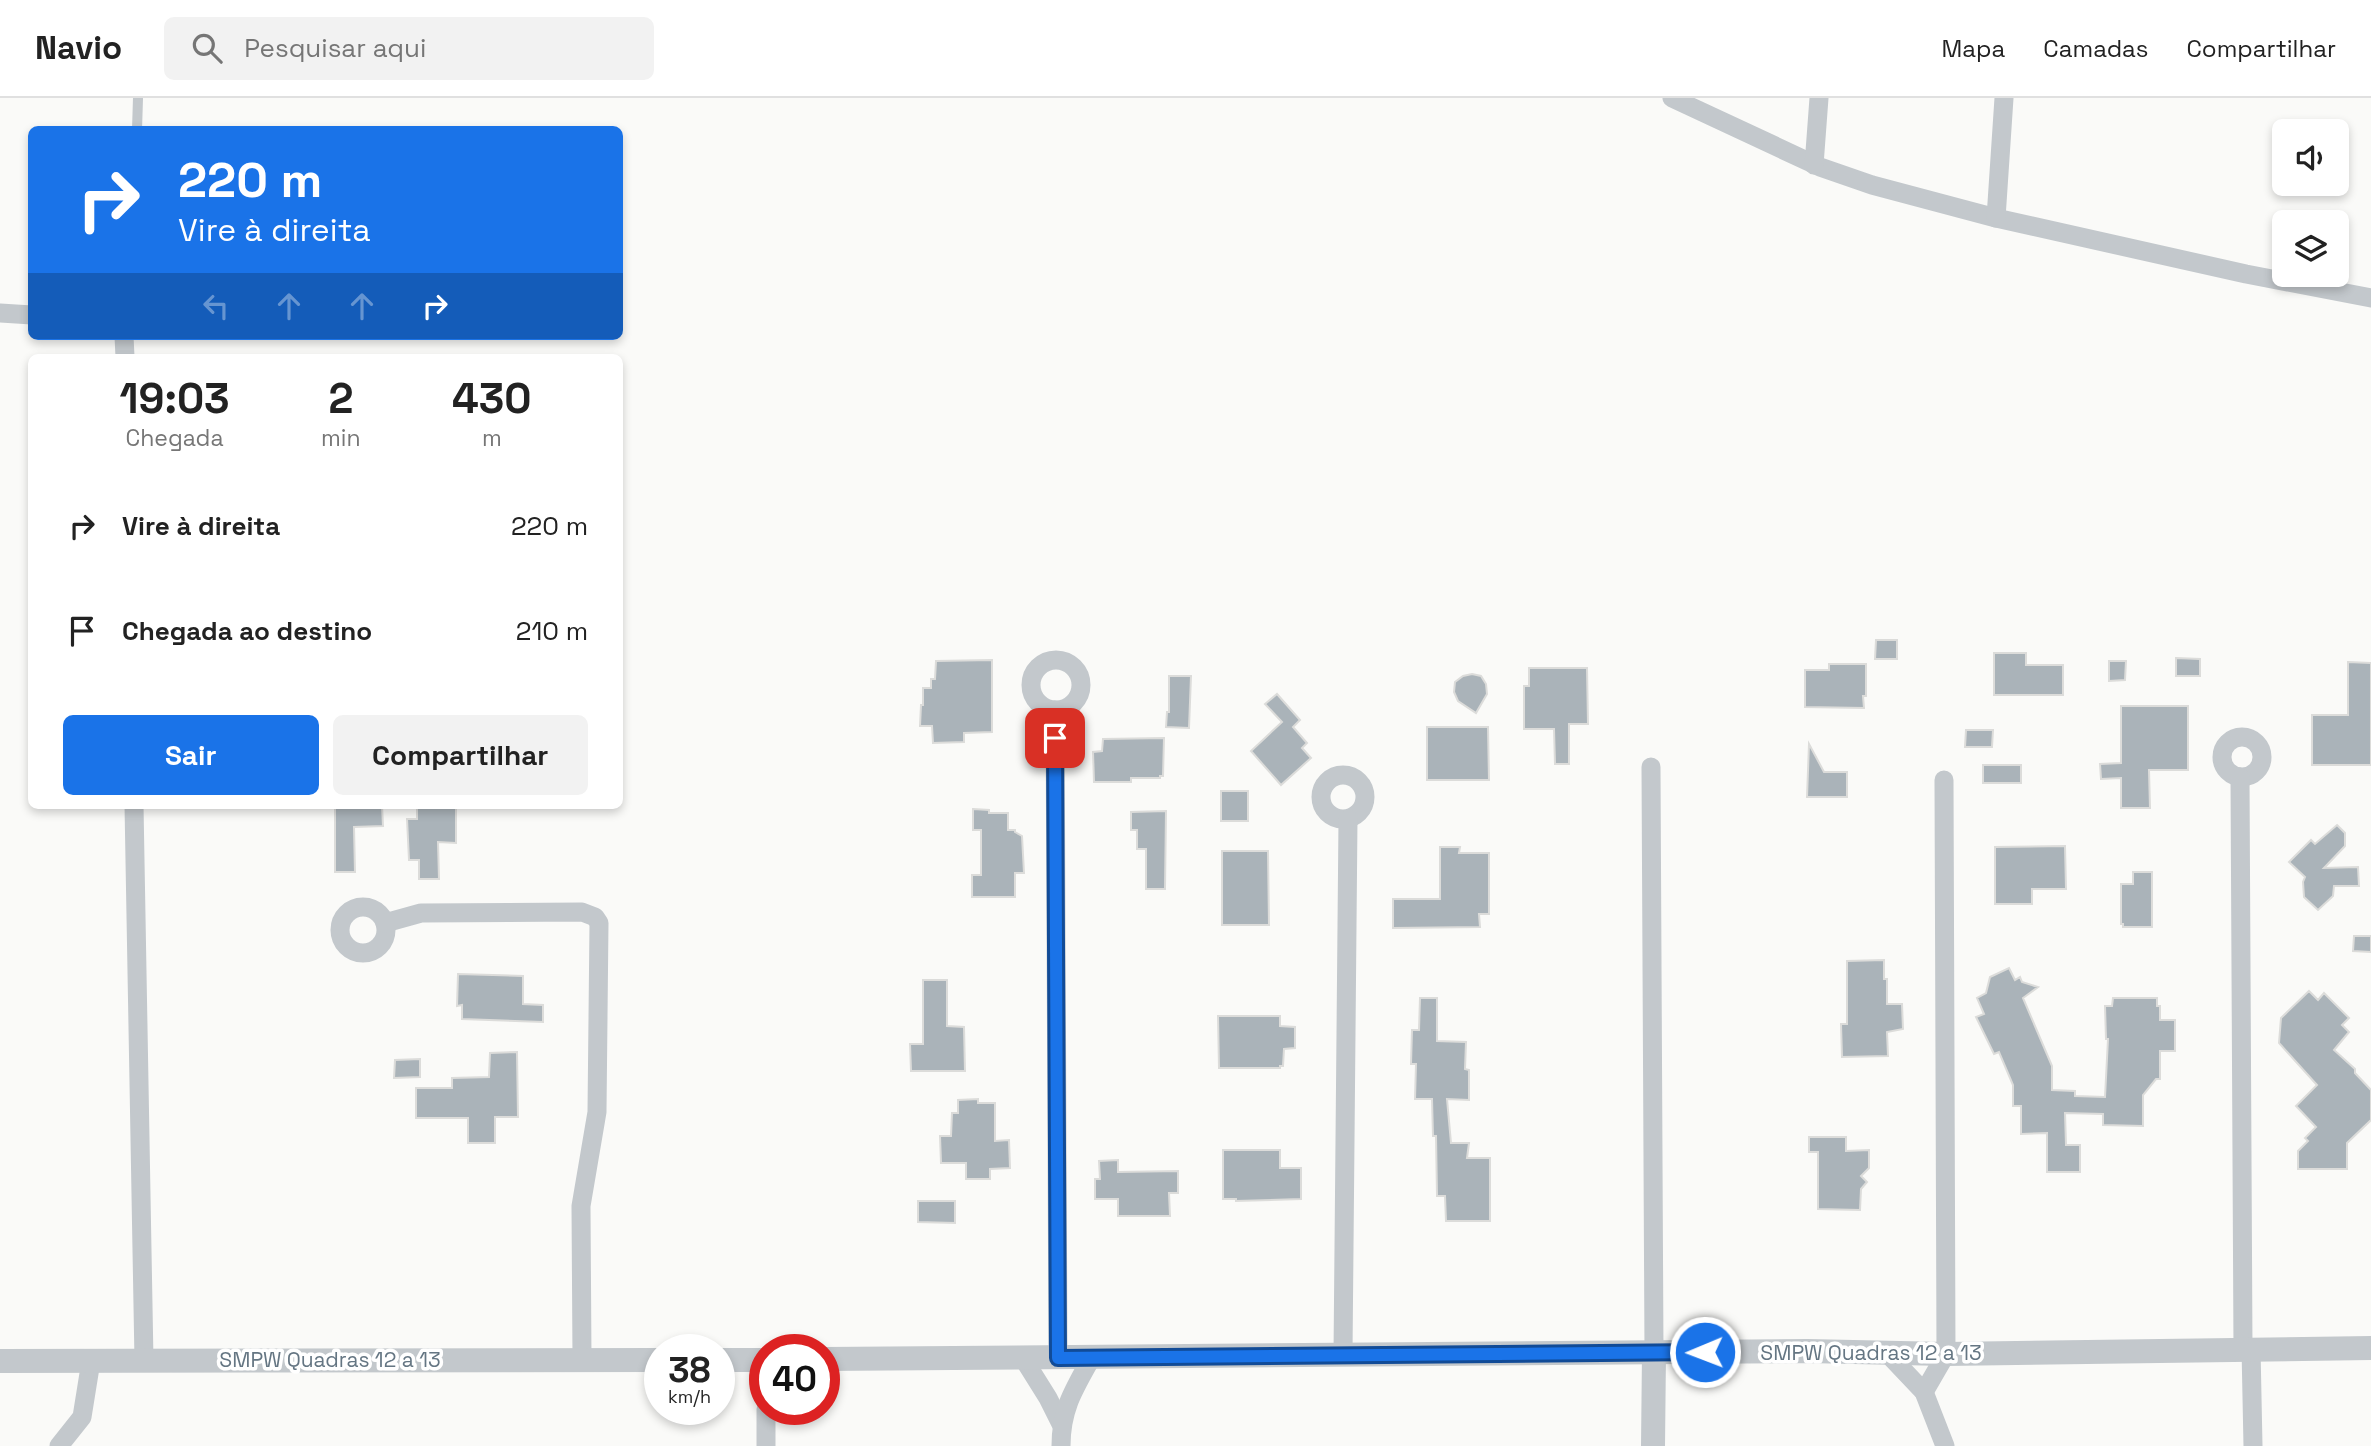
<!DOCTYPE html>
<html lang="pt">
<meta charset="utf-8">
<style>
body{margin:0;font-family:"Space Grotesk",sans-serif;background:#f2f2f2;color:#222;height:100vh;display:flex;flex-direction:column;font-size:26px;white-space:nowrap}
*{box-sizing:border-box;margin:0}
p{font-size:23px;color:#767676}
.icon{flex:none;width:38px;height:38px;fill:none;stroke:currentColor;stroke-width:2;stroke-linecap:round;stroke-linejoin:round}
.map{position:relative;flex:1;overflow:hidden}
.drawer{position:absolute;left:28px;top:256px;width:595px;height:455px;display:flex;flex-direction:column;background:#fff;border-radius:10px;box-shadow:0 4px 10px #0003}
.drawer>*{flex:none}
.guide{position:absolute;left:28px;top:28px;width:595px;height:214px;border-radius:10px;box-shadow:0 4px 10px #0003;background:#1a73e8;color:#fff;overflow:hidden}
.controls{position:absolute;left:2272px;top:21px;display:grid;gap:14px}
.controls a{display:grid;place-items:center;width:77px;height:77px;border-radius:10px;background:#fff;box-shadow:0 4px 10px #0003;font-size:35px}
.speed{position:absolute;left:644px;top:1236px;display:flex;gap:14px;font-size:35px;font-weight:700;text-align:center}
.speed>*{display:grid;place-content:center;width:91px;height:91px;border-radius:50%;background:#fff;box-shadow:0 4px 10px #0003;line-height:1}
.speed small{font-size:18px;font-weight:400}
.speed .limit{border:10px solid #d22;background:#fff;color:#111}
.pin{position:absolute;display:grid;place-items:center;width:60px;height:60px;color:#fff;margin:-30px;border-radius:14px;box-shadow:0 4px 10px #0006}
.me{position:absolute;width:77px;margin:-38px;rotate:269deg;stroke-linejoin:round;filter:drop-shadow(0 0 5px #0008)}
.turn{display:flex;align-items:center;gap:24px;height:147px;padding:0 35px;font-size:32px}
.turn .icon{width:91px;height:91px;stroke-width:2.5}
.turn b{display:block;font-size:49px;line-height:60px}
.lanes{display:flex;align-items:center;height:66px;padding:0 35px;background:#0003;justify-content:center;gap:35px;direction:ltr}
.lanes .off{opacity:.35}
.eta{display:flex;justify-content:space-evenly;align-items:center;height:119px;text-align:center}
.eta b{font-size:42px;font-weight:800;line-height:49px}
.button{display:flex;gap:14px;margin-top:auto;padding:14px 35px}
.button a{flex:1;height:80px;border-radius:10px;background:#1a73e8;color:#fff;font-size:28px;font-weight:800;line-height:80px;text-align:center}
.button a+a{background:#f2f2f2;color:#222}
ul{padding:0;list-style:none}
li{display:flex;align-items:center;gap:21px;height:105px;padding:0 35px}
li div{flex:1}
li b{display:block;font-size:26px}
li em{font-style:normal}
header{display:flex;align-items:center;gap:42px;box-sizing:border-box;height:98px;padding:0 35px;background:#fff;border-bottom:2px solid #e0e0e0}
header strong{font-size:33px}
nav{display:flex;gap:38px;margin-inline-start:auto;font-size:24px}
.search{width:490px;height:63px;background:#f2f2f2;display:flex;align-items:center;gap:18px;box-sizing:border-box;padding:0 24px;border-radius:10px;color:#767676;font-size:26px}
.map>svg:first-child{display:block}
.building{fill:#aab3b9;stroke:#dcdcda;stroke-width:2}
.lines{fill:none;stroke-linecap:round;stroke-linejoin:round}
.service{stroke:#c3c8cc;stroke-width:10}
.minor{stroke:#c3c8cc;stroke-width:19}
.tertiary{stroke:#c3c8cc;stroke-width:24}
.route-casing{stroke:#114b97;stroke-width:18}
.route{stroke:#1a73e8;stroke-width:12}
.labels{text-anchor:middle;stroke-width:7;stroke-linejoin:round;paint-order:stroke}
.street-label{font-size:21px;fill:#657683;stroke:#fff}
</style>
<header>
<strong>Navio</strong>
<div class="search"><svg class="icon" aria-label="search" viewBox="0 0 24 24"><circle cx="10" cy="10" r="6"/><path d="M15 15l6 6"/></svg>Pesquisar aqui</div>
<nav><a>Mapa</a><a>Camadas</a><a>Compartilhar</a></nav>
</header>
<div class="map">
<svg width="2371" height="1348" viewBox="0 0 2371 1348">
<rect width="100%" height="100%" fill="#fafaf8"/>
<!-- building -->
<g class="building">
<polygon points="1876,542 1897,542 1897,561 1875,561"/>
<polygon points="1994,555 2026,555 2026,567 2063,567 2063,597 1994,597"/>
<polygon points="2176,560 2200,561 2200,578 2176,578"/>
<polygon points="992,562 992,634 964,635 964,644 933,645 932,628 920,628 921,607 923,607 923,590 931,590 931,581 935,581 936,563"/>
<polygon points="2109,563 2126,563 2125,582 2109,583"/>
<polygon points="2348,564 2371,565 2371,667 2312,667 2312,617 2348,617"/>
<polygon points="1829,566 1866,566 1866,598 1863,598 1864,610 1805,609 1805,572 1829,572"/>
<polygon points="1529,570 1587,570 1588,626 1569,626 1569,666 1555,666 1554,631 1524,631 1524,588 1529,588"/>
<polygon points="1472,576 1481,578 1486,586 1487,596 1476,615 1458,603 1454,594 1455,584 1463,578"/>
<polygon points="1169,578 1191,578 1189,630 1166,629 1167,614 1169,614"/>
<polygon points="1277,596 1300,622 1293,629 1307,645 1302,650 1311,660 1281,687 1251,653 1282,624 1265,606"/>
<polygon points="2121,608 2188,608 2188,672 2149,672 2150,710 2121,710 2121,680 2101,681 2100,666 2121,665"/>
<polygon points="1427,629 1488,629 1489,682 1427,682"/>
<polygon points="1966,632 1993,632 1992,649 1965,649"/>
<polygon points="1164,640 1163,678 1160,678 1160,680 1131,680 1131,684 1094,684 1093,654 1102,653 1103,641"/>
<polygon points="1809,646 1824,674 1847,674 1847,699 1807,699"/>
<rect x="1983" y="667" width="38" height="18"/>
<rect x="1221" y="693" width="27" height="30"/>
<polygon points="335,707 382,707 383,728 354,729 355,774 335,774"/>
<polygon points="417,707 456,707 456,745 438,744 439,781 419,781 419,762 409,762 407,721 417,721"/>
<polygon points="973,711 989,712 989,715 1008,715 1008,732 1015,732 1015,734 1022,738 1024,775 1015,775 1015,799 972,799 972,777 981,777 981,732 973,732"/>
<polygon points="1166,713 1165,791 1146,791 1146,751 1137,751 1137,732 1131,732 1131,714"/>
<polygon points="2337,727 2345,735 2345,748 2324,770 2358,769 2359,788 2334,788 2333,798 2318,812 2304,799 2303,784 2305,779 2289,764 2311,742 2315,746"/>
<polygon points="2065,748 2066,791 2032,791 2032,806 1995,806 1995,749"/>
<polygon points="1440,749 1460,749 1459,755 1489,755 1489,816 1479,816 1480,829 1393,830 1393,801 1440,801"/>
<polygon points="1222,753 1268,753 1269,827 1222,827"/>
<polygon points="2133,774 2152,774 2152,829 2123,829 2123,826 2121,826 2121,786 2133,786"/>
<polygon points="2354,838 2371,838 2371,854 2353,853"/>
<polygon points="1884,862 1884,881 1887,881 1887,906 1902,906 1903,931 1887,934 1888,958 1842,959 1841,926 1847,926 1847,863"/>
<polygon points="2009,870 2015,882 2020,879 2022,884 2038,889 2023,900 2052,968 2052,992 2075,993 2075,998 2105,999 2108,941 2106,941 2105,908 2112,908 2113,900 2157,900 2157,908 2160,908 2160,922 2175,922 2175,953 2160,953 2160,981 2156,981 2143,997 2143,1028 2103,1027 2103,1016 2065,1015 2066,1047 2080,1047 2080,1074 2047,1074 2047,1035 2021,1036 2021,1008 2013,1008 2013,987 1999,954 1994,956 1976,919 1984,916 1977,900 1986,895 1990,879"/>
<polygon points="458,876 523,878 523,906 543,907 543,924 462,921 462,907 457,908"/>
<polygon points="923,882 947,882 947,928 964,929 965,973 911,973 910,946 923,946"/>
<polygon points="2309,893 2318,902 2324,895 2349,920 2342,927 2349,934 2334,952 2355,971 2355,975 2371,992 2371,1022 2347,1045 2347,1071 2298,1071 2298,1053 2308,1043 2305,1040 2316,1029 2296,1008 2317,987 2279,945 2281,920"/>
<polygon points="1420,900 1437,900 1437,943 1466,944 1465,971 1469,972 1469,1002 1447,1001 1451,1045 1469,1045 1467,1060 1490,1060 1490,1123 1446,1123 1445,1098 1437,1098 1436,1038 1433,1038 1432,1001 1415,1001 1416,966 1411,966 1412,932 1419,932"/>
<polygon points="1218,918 1280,918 1280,928 1295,929 1295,950 1284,951 1283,968 1280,968 1280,970 1219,970"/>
<polygon points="517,954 518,1019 495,1019 495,1045 468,1045 468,1020 416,1020 416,990 452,990 452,980 489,979 490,955"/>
<polygon points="420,961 420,979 394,980 395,962"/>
<polygon points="978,1001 978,1005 995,1005 995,1043 1009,1042 1010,1070 990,1071 990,1081 966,1081 966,1065 941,1065 940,1038 951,1038 952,1015 958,1015 958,1002"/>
<polygon points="1809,1039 1846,1039 1846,1053 1869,1052 1869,1070 1861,1078 1867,1084 1861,1091 1860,1112 1818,1111 1818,1054 1809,1054"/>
<polygon points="1223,1052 1280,1052 1280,1070 1301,1070 1301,1101 1236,1103 1236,1101 1223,1101"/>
<polygon points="1118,1062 1118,1074 1178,1073 1178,1095 1169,1095 1170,1118 1118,1118 1118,1101 1095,1101 1095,1081 1100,1081 1099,1063"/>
<polygon points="918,1103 955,1103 955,1125 918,1124"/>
</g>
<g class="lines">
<!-- service -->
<polyline class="service" points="137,32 138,0"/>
<!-- minor -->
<g class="minor">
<polyline points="1672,0 1820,69 1872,87 1996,120 2246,176 2371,200"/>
<polyline points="1814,67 1819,0"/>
<polyline points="1996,120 2004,0"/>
<polyline points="0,215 32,217"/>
<polyline points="124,238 125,259"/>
<circle cx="1056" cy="587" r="25"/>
<polyline points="1055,612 1058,1260"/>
<circle cx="2242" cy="659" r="20"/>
<polyline points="1651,669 1654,1255"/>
<circle cx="1343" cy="699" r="22"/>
<polyline points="2240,679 2243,1251"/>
<polyline points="134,707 144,1263"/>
<circle cx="363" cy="832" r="23"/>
<polyline points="385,825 421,815 582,814 595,819 599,825 597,1014 581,1108 582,1261"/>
<polyline points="2251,1250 2253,1348"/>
<polyline points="1887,1255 1924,1294 1945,1348"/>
<polyline points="1343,1256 1348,721"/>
<polyline points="1023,1260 1048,1300 1061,1326"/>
<polyline points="1924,1294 1946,1256 1944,682"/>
<polyline points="766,1311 766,1348"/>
<polyline points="59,1348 82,1319 91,1263"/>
<path d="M1061 1348C1061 1311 1074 1291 1092 1259"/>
</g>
<!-- tertiary -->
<g class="tertiary">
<polyline points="824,1261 1807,1253 1946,1256 2371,1250"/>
<polyline points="719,1262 765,1262"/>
<polyline points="0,1263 660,1262"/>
<polyline points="1653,1348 1654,1255"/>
</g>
</g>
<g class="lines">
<defs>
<polyline id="route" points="1055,640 1058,1260 1705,1254"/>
</defs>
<!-- route casing -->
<use href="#route" class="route-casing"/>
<!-- route -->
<use href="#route" class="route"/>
</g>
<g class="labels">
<!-- street labels -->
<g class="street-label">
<text x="1871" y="1262">SMPW Quadras 12 a 13</text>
<text x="330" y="1269">SMPW Quadras 12 a 13</text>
</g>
</g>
</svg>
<div class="controls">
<a><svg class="icon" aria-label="sound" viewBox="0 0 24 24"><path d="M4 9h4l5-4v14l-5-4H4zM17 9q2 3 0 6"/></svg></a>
<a><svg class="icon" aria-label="layers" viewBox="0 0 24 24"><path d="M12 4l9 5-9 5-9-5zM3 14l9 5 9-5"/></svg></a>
</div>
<div class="speed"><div>38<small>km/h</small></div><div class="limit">40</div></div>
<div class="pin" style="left:1055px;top:640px;background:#d93025"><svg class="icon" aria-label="arrive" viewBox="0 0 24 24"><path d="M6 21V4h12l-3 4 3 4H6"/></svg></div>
<svg class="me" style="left:1705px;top:1254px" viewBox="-20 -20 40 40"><circle r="17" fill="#1a73e8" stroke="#fff" stroke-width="3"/><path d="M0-11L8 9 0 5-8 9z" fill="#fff"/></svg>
<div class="guide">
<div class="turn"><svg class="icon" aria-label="right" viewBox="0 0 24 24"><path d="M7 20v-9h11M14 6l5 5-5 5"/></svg><div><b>220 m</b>Vire à direita</div></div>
<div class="lanes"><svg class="icon off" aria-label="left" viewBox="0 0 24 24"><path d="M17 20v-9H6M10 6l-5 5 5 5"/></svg><svg class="icon off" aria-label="ahead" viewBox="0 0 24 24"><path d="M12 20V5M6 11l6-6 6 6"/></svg><svg class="icon off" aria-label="ahead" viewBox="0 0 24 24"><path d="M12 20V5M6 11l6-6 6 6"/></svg><svg class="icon" aria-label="right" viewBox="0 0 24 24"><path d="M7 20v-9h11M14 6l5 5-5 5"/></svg></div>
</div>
<section class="drawer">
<div class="eta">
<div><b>19:03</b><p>Chegada</p></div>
<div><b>2</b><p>min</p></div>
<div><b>430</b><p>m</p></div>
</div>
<ul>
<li><svg class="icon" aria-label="right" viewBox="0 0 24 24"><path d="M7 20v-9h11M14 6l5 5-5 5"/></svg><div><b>Vire à direita</b></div><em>220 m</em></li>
<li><svg class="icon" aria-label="arrive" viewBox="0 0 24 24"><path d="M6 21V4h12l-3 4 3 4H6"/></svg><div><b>Chegada ao destino</b></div><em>210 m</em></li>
</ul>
<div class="button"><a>Sair</a><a>Compartilhar</a></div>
</section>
</div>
